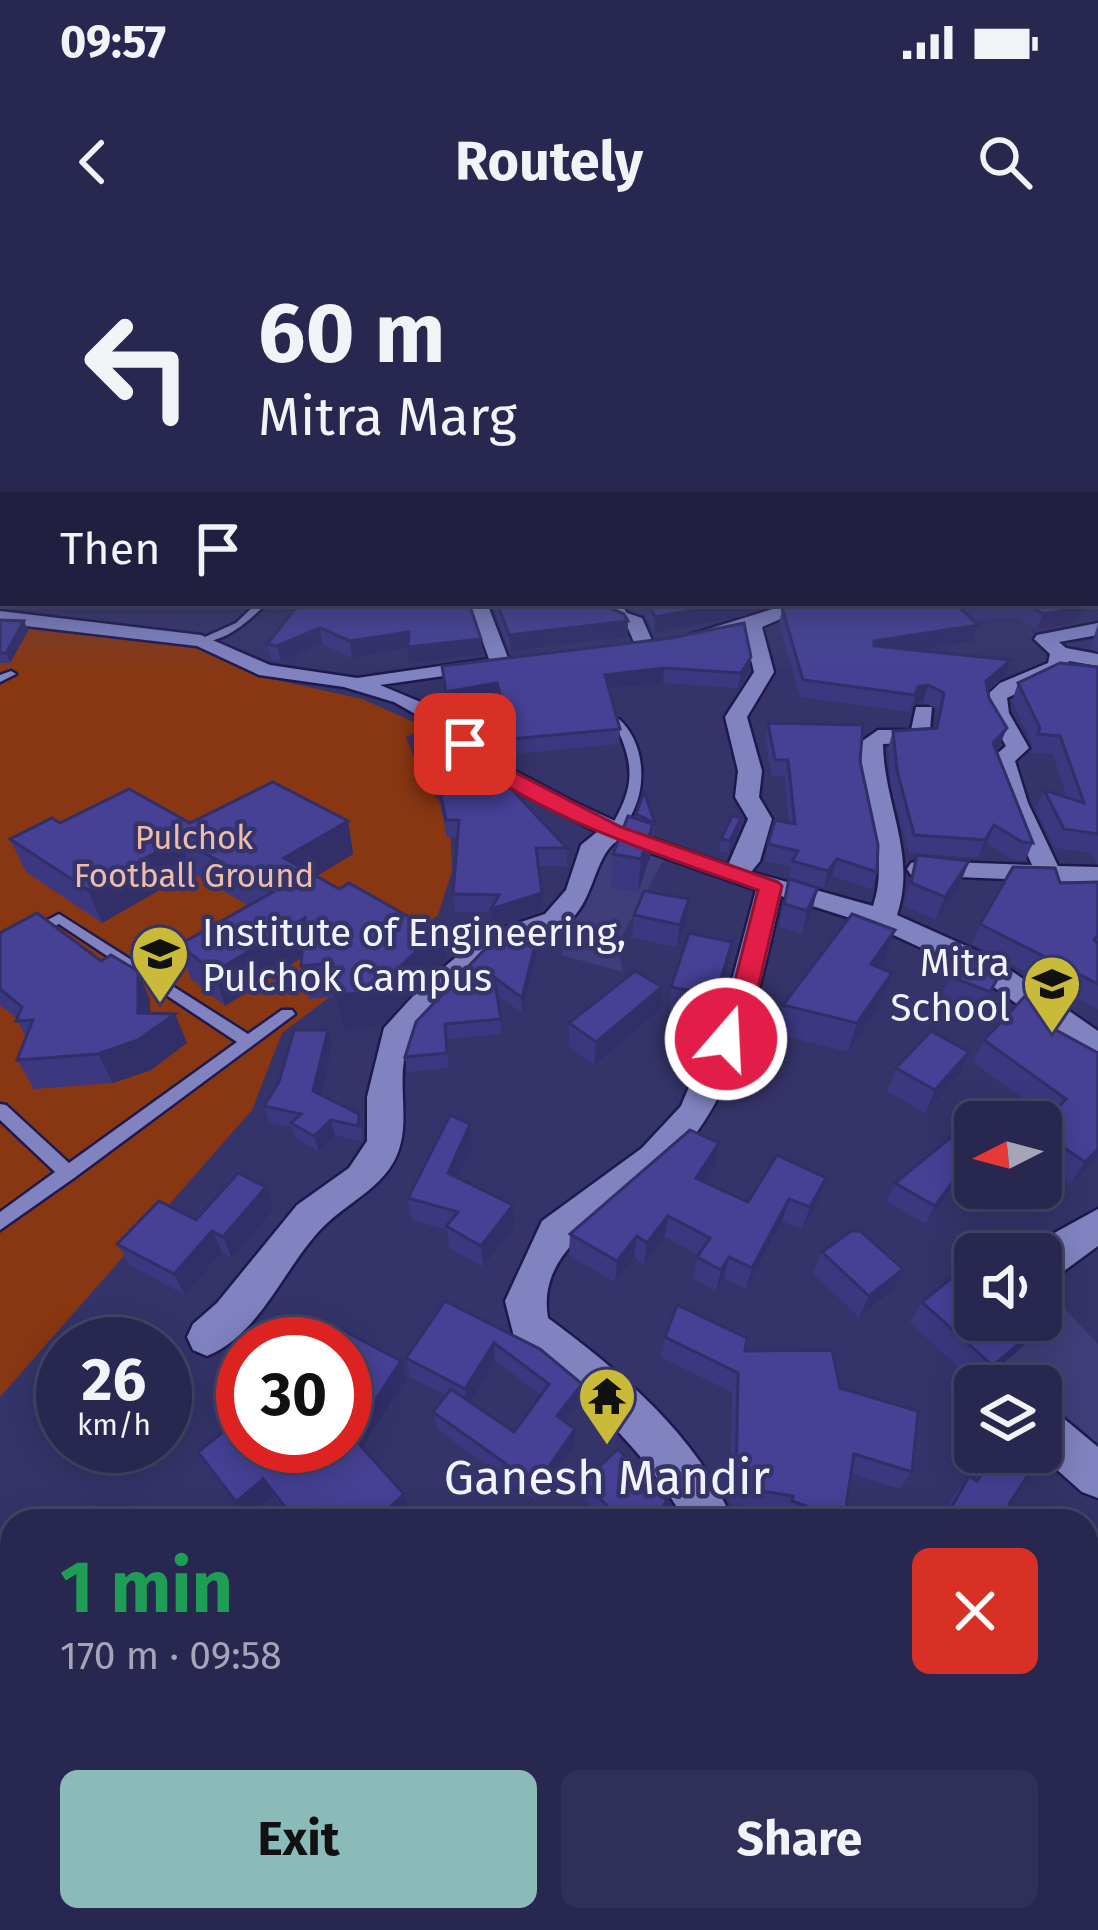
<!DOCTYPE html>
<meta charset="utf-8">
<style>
body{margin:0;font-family:"Fira Sans",sans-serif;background:#302f57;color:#f1f3f6;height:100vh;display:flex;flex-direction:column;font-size:45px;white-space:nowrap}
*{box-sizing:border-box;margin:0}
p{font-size:39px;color:#a5a5b7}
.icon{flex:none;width:66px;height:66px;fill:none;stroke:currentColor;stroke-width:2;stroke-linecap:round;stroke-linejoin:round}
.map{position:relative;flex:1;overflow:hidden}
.details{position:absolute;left:0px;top:1269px;width:1098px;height:423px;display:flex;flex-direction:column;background:#282750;border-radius:36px 36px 0 0;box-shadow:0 6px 30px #0003,0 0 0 3px #444467}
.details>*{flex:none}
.guide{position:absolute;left:0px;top:0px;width:1098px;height:366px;box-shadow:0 6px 30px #0003,0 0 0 3px #444467;background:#282750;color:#f1f3f6;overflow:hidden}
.needle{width:78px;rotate:264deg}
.buttons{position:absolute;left:954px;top:861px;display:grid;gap:24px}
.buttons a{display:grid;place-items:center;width:108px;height:108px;border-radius:18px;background:#282750;box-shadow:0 6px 30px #0003,0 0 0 3px #444467;font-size:60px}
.speed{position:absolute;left:36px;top:1077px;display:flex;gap:24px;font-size:60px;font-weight:700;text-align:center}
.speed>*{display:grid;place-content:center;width:156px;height:156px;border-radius:50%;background:#282750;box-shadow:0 6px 30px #0003,0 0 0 3px #444467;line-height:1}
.speed small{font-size:30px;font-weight:400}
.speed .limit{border:18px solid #d22;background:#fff;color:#111}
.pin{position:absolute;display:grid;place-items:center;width:102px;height:102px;color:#fff;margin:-51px;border-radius:24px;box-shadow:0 6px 18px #0006}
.me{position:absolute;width:132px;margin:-66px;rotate:19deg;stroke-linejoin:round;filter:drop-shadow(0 0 9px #0008)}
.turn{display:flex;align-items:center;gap:42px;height:252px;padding:0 60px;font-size:54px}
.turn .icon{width:156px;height:156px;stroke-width:2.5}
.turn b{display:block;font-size:84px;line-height:102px}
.then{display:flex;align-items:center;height:114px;padding:0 60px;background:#0003;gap:24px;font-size:45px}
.round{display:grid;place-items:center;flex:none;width:126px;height:126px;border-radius:18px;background:#302f57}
.head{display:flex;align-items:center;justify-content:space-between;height:204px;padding:0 60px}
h1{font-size:72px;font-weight:700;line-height:90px;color:#1e9e55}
.action{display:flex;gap:24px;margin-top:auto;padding:24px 60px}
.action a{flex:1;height:138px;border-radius:18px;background:#8bbbb9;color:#111;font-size:48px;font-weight:700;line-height:138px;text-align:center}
.action a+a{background:#302f57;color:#f1f3f6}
.status{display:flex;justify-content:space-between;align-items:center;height:84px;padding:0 60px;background:#282750;direction:ltr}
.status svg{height:33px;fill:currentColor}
header{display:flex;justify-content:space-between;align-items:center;height:156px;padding:0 60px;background:#282750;font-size:54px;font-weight:700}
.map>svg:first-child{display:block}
.built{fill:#403e7a}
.green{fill:#883712}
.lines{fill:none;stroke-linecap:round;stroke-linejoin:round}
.lane-casing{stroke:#1e194d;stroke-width:5}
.street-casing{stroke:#1e194d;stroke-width:5}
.lane{fill:#8183c1;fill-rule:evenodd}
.street{fill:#8183c1;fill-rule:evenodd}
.wall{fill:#3c3880;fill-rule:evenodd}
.shaded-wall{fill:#312e68}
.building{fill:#464195;stroke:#312e68;stroke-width:3}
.route{fill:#e11d48;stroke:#92132f;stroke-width:3}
.labels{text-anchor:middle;stroke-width:9;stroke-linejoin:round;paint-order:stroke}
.far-park-label{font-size:33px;fill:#efbca8;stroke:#35346a}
.poi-label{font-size:39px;fill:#f3f4fb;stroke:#35346a;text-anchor:start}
.near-poi-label{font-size:48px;fill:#f3f4fb;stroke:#35346a}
</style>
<div class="status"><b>09:57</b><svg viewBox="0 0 49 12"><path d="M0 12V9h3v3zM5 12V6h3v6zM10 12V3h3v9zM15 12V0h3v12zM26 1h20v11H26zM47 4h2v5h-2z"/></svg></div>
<header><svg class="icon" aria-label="back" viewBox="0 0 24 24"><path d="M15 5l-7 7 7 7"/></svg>Routely<svg class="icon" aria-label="search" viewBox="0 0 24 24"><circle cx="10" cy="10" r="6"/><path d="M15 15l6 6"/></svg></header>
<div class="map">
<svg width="1098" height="1690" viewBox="0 0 1098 1690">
<rect width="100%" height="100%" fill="#35346a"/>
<!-- built -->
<g class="built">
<polygon points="618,599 666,615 617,705 623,732 561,715 575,667"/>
<polygon points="1041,1044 1098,1104 1098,1221 1041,1172 1041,1146 1016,1146 947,1060 975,1080 1041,1080"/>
</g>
<!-- green -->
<polygon class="green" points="0,382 208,408 272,439 362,459 425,487 406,497 420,534 450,577 452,631 438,675 282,793 252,870 0,1157"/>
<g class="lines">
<defs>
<g id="lane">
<path d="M257 363H267C249 381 222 406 196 401L236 383Z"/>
<polygon points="11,431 16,434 0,442 0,435"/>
<path d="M619 479C651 508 648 569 614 596L608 592C634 549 637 528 614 482Z"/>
<polygon points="59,674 248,794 282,770 292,770 295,774 74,938 0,990 0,972 55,932 0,880 0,864 6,865 69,923 237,802 59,684 0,716 0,705"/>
</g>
<g id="street">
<rect x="1095" y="265" width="3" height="10"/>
<path d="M469 363H487L510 423 507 427 380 445 449 474 492 519 572 561 649 597 728 625 748 579 735 557 738 531 725 477 754 432 744 391 699 401 689 395 792 363H817L762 387 774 432 747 477 762 531 759 557 772 579 760 621 751 632 873 666C892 611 859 558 861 502L878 490H911L916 467H932L929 502 883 504C884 565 917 614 897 675L993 718 1098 791V818L1087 815 973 732 872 685 781 656C760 749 738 859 667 927 623 970 535 1003 548 1078 621 1132 697 1195 733 1281H685C644 1207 580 1152 515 1101L505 1061 542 981 642 908 681 866 730 748 756 650 617 601C593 617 595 662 566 684 551 697 524 697 506 706 477 720 433 768 414 795 393 824 409 869 401 902 392 945 349 960 322 988 284 1027 260 1095 207 1116L193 1110 187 1097 193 1084 217 1063 297 965 349 928 367 901V857L384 788 425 743 484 694 545 674 566 650 581 605 597 592 476 529 433 484 394 462 344 447 259 435 197 406 0 383V371L201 395 270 425 357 438 489 419Z"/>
<polygon points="602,363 620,363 627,373 642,378 654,405 651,409 637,409 627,386 613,381"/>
<polygon points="1098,383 1098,395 1059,402 1066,408 1098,414 1098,426 1069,421 1065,430 1007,458 1009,473 1029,508 1015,521 1028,563 1058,626 1098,627 1098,643 911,635 907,629 911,623 920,621 1032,625 1004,563 991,519 1006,506 987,473 985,457 1000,443 1048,423 1050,414 1034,399 1037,395"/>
<polygon points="1098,969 1098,1006 1064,1031 1041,1037 1041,1014 1025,1014 1027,1008"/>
<polygon points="1041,1166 1056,1172 1098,1207 1098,1258 1082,1252 1037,1212 1041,1212"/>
</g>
</defs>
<!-- lane casing -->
<use href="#lane" class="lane-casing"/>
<!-- street casing -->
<use href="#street" class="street-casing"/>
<!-- lane -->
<use href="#lane" class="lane"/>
<!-- street -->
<use href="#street" class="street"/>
</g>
<!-- wall -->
<g class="wall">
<rect x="0" y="196" width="3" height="93"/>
<polygon points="3,301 3,363 17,363 14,368 0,367 0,303"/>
<polygon points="1095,319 1098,320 1098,363 1095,358"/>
<polygon points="300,363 481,399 482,415 409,423 408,408 352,418 322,404 281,422 271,420 267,404"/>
<polygon points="492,363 607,363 610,368 628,381 627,397 510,411"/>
<polygon points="626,363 778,363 743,376 654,393 646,376 630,369"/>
<polygon points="795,363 1077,363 1083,367 1076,383 1037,390 1017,377 974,381 973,401 917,410 1005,436 988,451 1000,505 996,510 1033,603 1025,621 1014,620 987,603 978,618 909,613 891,547 888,508 893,491 935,488 939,470 923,462 913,464 910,472 800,457 779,384 782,368"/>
<polygon points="0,380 24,381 28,391 10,423 0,423"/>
<polygon points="1098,384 1098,412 1090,408"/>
<polygon points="751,417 749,431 738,448 663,443 609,449 620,489 619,504 512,514 497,458 447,467 442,426"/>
<polygon points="1098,427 1098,625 1091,613 1055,608 1036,569 1044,550 1067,557 1053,514 1031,513 1033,506 1012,461 1018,443"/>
<polygon points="415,480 469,538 567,608 567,626 538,626 542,670 492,687 491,672 455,672 453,654 457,597 447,598 432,524 417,497"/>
<polygon points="768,483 860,521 877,632 872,649 832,636 824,648 789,638 791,627 765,621 768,604 789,583 785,536 772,536 765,499"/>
<polygon points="636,574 655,583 650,617 638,652 611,648 613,614 635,578"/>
<polygon points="348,581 353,614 317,636 339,649 425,686 442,686 446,720 382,784 344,790 337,757 309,759 301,726 301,718 225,766 191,739 179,705 249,666 191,632 102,683 26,632 10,599 60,583"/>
<polygon points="739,589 729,613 719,611 721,599"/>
<polygon points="917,615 969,621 960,644 936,680 904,666"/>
<polygon points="789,639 812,671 802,694 779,687"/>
<polygon points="1098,642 1098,769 972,704 980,684 1060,643"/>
<polygon points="689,659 686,682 677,707 632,698 634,675"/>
<polygon points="540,685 540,700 522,773 496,754 502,794 447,799 449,828 407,832 405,817"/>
<polygon points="895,690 885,719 879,728 881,762 848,812 776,794 783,765"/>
<polygon points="0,693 150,760 150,773 175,774 187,803 151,830 113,843 34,849 17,820 26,798 17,779 0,765"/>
<polygon points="728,725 712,779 668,770 671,747"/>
<polygon points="954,727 993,752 980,775 944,761 944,750"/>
<polygon points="660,770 594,825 569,806 569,783"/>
<polygon points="1049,786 1098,813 1098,916 1071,944 1041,922 1041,885 1048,877 973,822 984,800"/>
<polygon points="332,806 320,854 362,890 362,901 335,895 319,911 296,899 292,887 269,882 264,866"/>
<polygon points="896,828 959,835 925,873 887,851"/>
<polygon points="470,884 472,907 458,938 514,987 483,1027 449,1008 447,990 412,980 408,958"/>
<polygon points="975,887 975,948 1013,948 991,968 956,942 926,984 887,961 895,943"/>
<polygon points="715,926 704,941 748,962 819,960 802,989 782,981 746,1049 724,1038 716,1051 693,1038 698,1015 665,997 644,1024 634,1017 615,1042 569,1015 570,994"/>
<polygon points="266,947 274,969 232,1018 222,1012 185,1055 130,1025 117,1004 196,980"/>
<polygon points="822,1012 893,1050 859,1077 813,1033"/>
<path d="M445 1061 582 1144 581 1162 565 1182 575 1189 574 1206 536 1261 437 1189 433 1172 446 1155 410 1137 406 1118ZM495 1121 541 1155 514 1192 470 1162Z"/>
<polygon points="922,1062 1025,1104 979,1146 910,1082"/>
<polygon points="665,1097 745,1111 840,1148 912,1232 899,1249 851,1233 844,1281 793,1281 783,1277 784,1272 730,1264 732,1152 661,1117"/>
<polygon points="406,1140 362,1207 404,1254 409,1270 398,1281 293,1281 273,1256 247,1278 198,1212 243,1206"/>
<polygon points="994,1212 1041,1212 1009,1264 1009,1281 939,1281 955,1253 969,1236 975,1240"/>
<polygon points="584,1241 666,1267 677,1281 604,1281 583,1258"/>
<polygon points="1092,1398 1096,1401 1098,1398 1098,1537 1087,1526 1086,1528 1086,1401"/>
<polygon points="682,1680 764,1680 762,1690 680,1690"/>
<polygon points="908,1680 943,1680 942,1688 924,1689"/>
<polygon points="1009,1680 1086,1680 1098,1690 1027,1690"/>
</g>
<!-- shaded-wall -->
<g class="shaded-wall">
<polygon points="729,363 778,363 743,376 654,393 655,377"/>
<polygon points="1083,367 1076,383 1037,390 1043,374"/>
<polygon points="24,381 28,391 10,423 6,413"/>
<polygon points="628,381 627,397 510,411 509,395"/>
<polygon points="978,385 973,401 870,418 874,401"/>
<polygon points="320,388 322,404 281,422 277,406"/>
<polygon points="409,392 481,399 482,415 409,423 408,408 352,418 350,401"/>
<polygon points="751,417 749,431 738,448 741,433"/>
<polygon points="1011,420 1005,436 981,458 986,441"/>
<polygon points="664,428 663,443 605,449 605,435"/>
<polygon points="497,443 497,458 447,467 446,452"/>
<polygon points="928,445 923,462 913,464 918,447"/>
<polygon points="1007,488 1000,505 987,520 993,503"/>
<polygon points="741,578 739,589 729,613 730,601"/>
<polygon points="348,581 353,614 292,651 284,618"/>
<polygon points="653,584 650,617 638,652 641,619"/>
<polygon points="994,585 987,603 978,618 985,600"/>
<polygon points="180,599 191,632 102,683 88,650"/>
<polygon points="837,619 832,636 824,648 828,631"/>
<polygon points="969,621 960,644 936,680 945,657"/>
<polygon points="818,648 812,671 802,694 807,671"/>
<polygon points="542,653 542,670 492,687 491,669"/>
<polygon points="689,659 686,682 677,707 680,685"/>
<polygon points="305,678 312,711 225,766 214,732"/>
<polygon points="540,685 540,700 522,773 522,758"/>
<polygon points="442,686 446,720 382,784 344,790 336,756"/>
<polygon points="895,690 885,719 861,753 871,724"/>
<polygon points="732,702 728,725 712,779 716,756"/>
<polygon points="138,731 150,760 151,791 175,774 187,803 151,830 113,843 98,814 138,773"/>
<polygon points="892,733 881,762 848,812 857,783"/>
<polygon points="662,747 660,770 594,825 596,802"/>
<polygon points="328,790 332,806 318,866 313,851"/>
<polygon points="969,812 959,835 925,873 935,850"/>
<polygon points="331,880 335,895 319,911 314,896"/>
<polygon points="470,884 472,907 450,955 448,933"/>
<polygon points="719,903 715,926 692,960 696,938"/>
<polygon points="1098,909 1098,916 1071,944 1085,922"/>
<polygon points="966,924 956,942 926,984 935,966"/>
<polygon points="826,938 819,960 802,989 810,967"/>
<polygon points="266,947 274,969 232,1018 223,997"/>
<polygon points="1003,948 1013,948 991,968 1001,950"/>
<polygon points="789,959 782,981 746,1049 752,1028"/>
<polygon points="513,965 514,987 483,1027 481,1006"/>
<polygon points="668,976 665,997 644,1024 647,1003"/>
<polygon points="212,991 222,1012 185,1055 174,1034"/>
<polygon points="637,996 634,1017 615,1042 617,1021"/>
<polygon points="729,1017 724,1038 716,1051 721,1030"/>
<polygon points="903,1029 893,1050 859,1077 869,1056"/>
<polygon points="1041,1084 1025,1104 979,1146 993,1126"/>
<polygon points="494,1103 495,1121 467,1167 465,1149"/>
<polygon points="401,1121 406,1140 358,1213 352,1196"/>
<polygon points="582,1144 581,1162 556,1193 557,1176"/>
<polygon points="575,1189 574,1206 536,1261 536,1245"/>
<polygon points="263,1239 273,1256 247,1278 236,1262"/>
<polygon points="404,1254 409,1270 398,1281 375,1281"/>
<polygon points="12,1457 12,1498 0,1493 0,1476"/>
<polygon points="96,1680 118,1680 112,1690 90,1690"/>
<polygon points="193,1681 209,1683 220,1690 207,1690"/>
</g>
<!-- building -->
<g class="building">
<polygon points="2,196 3,196 3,275 0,275"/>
<polygon points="1095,196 1098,197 1098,248 1095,249"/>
<polygon points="3,301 3,352 0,352 0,303"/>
<polygon points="1095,319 1098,320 1098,337 1095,334"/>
<polygon points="300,363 469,363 481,399 408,407 409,392 350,401 320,388 277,406 267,404"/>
<polygon points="497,363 607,363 610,368 624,374 628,381 509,395"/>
<polygon points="648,363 729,363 655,377"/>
<polygon points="795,363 1004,363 959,367 978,385 874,401 874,406 1011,420 986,441 989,458 1007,488 993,503 1033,603 1022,602 994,585 985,600 914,595 897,530 893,491 937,488 944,453 928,445 918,447 915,455 803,440 782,368"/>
<polygon points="1025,363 1077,363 1083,367 1043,374"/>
<polygon points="0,380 24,381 6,413 0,413"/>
<polygon points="744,383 751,417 741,433 664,428 605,435 620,489 511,499 497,443 446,452 442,426 671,398"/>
<polygon points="1060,423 1098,427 1098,594 1064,589 1044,550 1084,563 1060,496 1038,494 1040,488 1018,443"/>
<polygon points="433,476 458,501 469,538 496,533 567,608 536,608 542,653 491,669 499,655 453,654 459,580 446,580 431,507 415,480"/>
<polygon points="768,483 863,485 860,521 878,605 877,632 837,619 828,631 792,621 798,611 768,604 775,580 795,584 788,520 775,520"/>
<polygon points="273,542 348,581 284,618 339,649 349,643 425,686 442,686 376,750 336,756 333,723 301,726 305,678 214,732 179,705 273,652 180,599 88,650 10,599 52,578 60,583 129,549 190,583"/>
<polygon points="644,552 655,583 636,574"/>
<polygon points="628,576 653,584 641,619 613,614"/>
<polygon points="732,576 741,578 730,601 721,599"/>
<polygon points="917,615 969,621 945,657 911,643"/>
<polygon points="1013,627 1055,628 1060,643 1098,642 1098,695 1094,700 1098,703 1098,744 980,684"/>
<polygon points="789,639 818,648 807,671 784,664"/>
<polygon points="644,651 689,659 680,685 634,675"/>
<polygon points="37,673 101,721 111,715 138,731 138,773 175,774 138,800 98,814 17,820 33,780 16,781 22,767 0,749 0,693"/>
<polygon points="852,674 895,690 871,724 892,733 857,783 783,765"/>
<polygon points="540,685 522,758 494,737 501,779 445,784 447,813 405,817 416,782 484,710 507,695"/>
<polygon points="689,693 732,702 716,756 671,747"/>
<polygon points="966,706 1003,729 990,752 954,738 954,727"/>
<polygon points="635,731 662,747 596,802 569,783"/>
<polygon points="1025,756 1056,771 1045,784 1098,813 1098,909 1085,922 1041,892 1041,885 1066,859 984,800"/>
<polygon points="294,790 328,790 313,851 359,874 358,886 331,880 314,896 291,883 301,874 264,866 279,842"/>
<polygon points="931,791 969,812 935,850 896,828"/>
<polygon points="450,875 470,884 448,933 513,965 481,1006 446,986 458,972 408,958"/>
<polygon points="965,886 975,887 975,931 966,924 935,966 895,943"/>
<polygon points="690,890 719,903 696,938 748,962 777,915 826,938 810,967 789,959 752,1028 729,1017 721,1030 697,1017 710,998 668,976 647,1003 637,996 617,1021 570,994"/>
<polygon points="238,933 266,947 223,997 212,991 174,1034 117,1004 159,961 196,980"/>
<polygon points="851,991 860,991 903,1029 869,1056 822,1012"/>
<polygon points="969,1024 975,1028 975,1080 1036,1080 1041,1084 993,1126 922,1062"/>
<polygon points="445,1061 540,1109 582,1144 557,1176 575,1189 536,1245 433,1172 451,1149 514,1192 549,1144 494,1103 465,1149 406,1118"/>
<polygon points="677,1065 747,1098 745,1111 832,1110 840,1148 918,1171 912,1232 854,1214 844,1280 792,1261 793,1256 736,1247 738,1133 665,1097"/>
<polygon points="344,1091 401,1121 352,1196 404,1254 375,1281 296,1281 263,1239 236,1262 198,1212 243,1176 243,1206 345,1206 345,1104 335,1104"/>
<polygon points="1041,1168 1053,1177 1052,1199 1009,1264 1015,1268 1009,1281 944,1281 969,1236 977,1241 997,1212 1041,1212"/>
<polygon points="618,1209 667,1261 664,1265 677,1281 621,1281 584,1241"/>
<polygon points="0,1382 12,1387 12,1457 0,1476"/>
<polygon points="1092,1398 1098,1404 1098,1508 1086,1528 1086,1405"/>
<polygon points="1086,1627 1098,1633 1098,1690 1078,1680 1086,1680"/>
<polygon points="12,1659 12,1680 96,1680 90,1690 0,1690 0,1677"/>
<polygon points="344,1680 377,1680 397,1690 340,1690"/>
<polygon points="688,1680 764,1680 762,1690 686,1690"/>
<polygon points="929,1680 943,1680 942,1688"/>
<polygon points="193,1681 207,1690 188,1690"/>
</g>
<!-- sky -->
<linearGradient id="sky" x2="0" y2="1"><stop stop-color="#1d1d3a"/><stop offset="0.45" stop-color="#4b5081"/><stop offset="1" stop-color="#4b5081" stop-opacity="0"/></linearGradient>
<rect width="1098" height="433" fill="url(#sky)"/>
<!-- route -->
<path class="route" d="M465 498 491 520 621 587 778 642 782 646 758 748 736 805H717L713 799 733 748 758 650C678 621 508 569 455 504Z"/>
<!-- icons -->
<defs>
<symbol id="university-pin" viewBox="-11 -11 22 30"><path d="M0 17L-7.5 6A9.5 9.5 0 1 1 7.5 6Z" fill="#caba39" stroke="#35346a"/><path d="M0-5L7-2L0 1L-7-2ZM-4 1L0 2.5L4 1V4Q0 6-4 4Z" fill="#111"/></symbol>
<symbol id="school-pin" viewBox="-11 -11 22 30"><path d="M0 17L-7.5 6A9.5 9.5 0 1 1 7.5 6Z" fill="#caba39" stroke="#35346a"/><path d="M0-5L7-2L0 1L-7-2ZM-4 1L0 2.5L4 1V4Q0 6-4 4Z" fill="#111"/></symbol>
<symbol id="temple-pin" viewBox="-11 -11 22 30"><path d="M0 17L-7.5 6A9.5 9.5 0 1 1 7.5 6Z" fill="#caba39" stroke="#35346a"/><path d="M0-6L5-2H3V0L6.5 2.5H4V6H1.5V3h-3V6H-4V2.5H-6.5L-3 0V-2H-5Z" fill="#111"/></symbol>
</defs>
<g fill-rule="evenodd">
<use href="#university-pin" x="127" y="681" width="66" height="90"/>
<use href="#school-pin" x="1019" y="711" width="66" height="90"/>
<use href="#temple-pin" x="574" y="1123" width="66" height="90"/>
</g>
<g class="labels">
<!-- far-park labels -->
<g class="far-park-label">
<text x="194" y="609">Pulchok<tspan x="194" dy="38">Football Ground</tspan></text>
</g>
<!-- poi labels -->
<g class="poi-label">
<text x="202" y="706">Institute of Engineering,<tspan x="202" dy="45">Pulchok Campus</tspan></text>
<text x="1010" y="736" text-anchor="end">Mitra<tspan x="1010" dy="45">School</tspan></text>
</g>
<!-- near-poi labels -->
<g class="near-poi-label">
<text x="607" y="1254">Ganesh Mandir</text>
</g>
</g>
</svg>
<div class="buttons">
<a><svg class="needle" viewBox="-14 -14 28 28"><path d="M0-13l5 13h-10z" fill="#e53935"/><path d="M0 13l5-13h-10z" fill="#a5a5b7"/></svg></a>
<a><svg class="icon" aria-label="sound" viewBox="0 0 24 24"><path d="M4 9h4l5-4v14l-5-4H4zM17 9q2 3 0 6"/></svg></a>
<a><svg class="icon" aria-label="layers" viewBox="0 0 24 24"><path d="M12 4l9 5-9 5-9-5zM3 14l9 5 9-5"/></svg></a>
</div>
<div class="speed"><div>26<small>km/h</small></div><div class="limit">30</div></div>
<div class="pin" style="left:465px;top:504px;background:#d93025"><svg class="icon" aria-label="arrive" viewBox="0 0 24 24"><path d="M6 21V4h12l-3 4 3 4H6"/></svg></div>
<svg class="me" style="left:726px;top:799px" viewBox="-20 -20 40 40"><circle r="17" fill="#e11d48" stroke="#fff" stroke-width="3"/><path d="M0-11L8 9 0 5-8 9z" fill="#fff"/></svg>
<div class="guide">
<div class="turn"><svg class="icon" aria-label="left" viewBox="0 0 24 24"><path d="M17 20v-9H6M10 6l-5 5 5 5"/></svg><div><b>60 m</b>Mitra Marg</div></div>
<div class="then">Then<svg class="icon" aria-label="arrive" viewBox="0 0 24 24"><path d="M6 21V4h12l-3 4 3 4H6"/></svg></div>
</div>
<section class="details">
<div class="head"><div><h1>1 min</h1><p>170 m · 09:58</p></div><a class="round" style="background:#d93025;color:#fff"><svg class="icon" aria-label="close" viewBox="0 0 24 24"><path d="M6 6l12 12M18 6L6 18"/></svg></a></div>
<div class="action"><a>Exit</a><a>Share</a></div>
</section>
</div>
